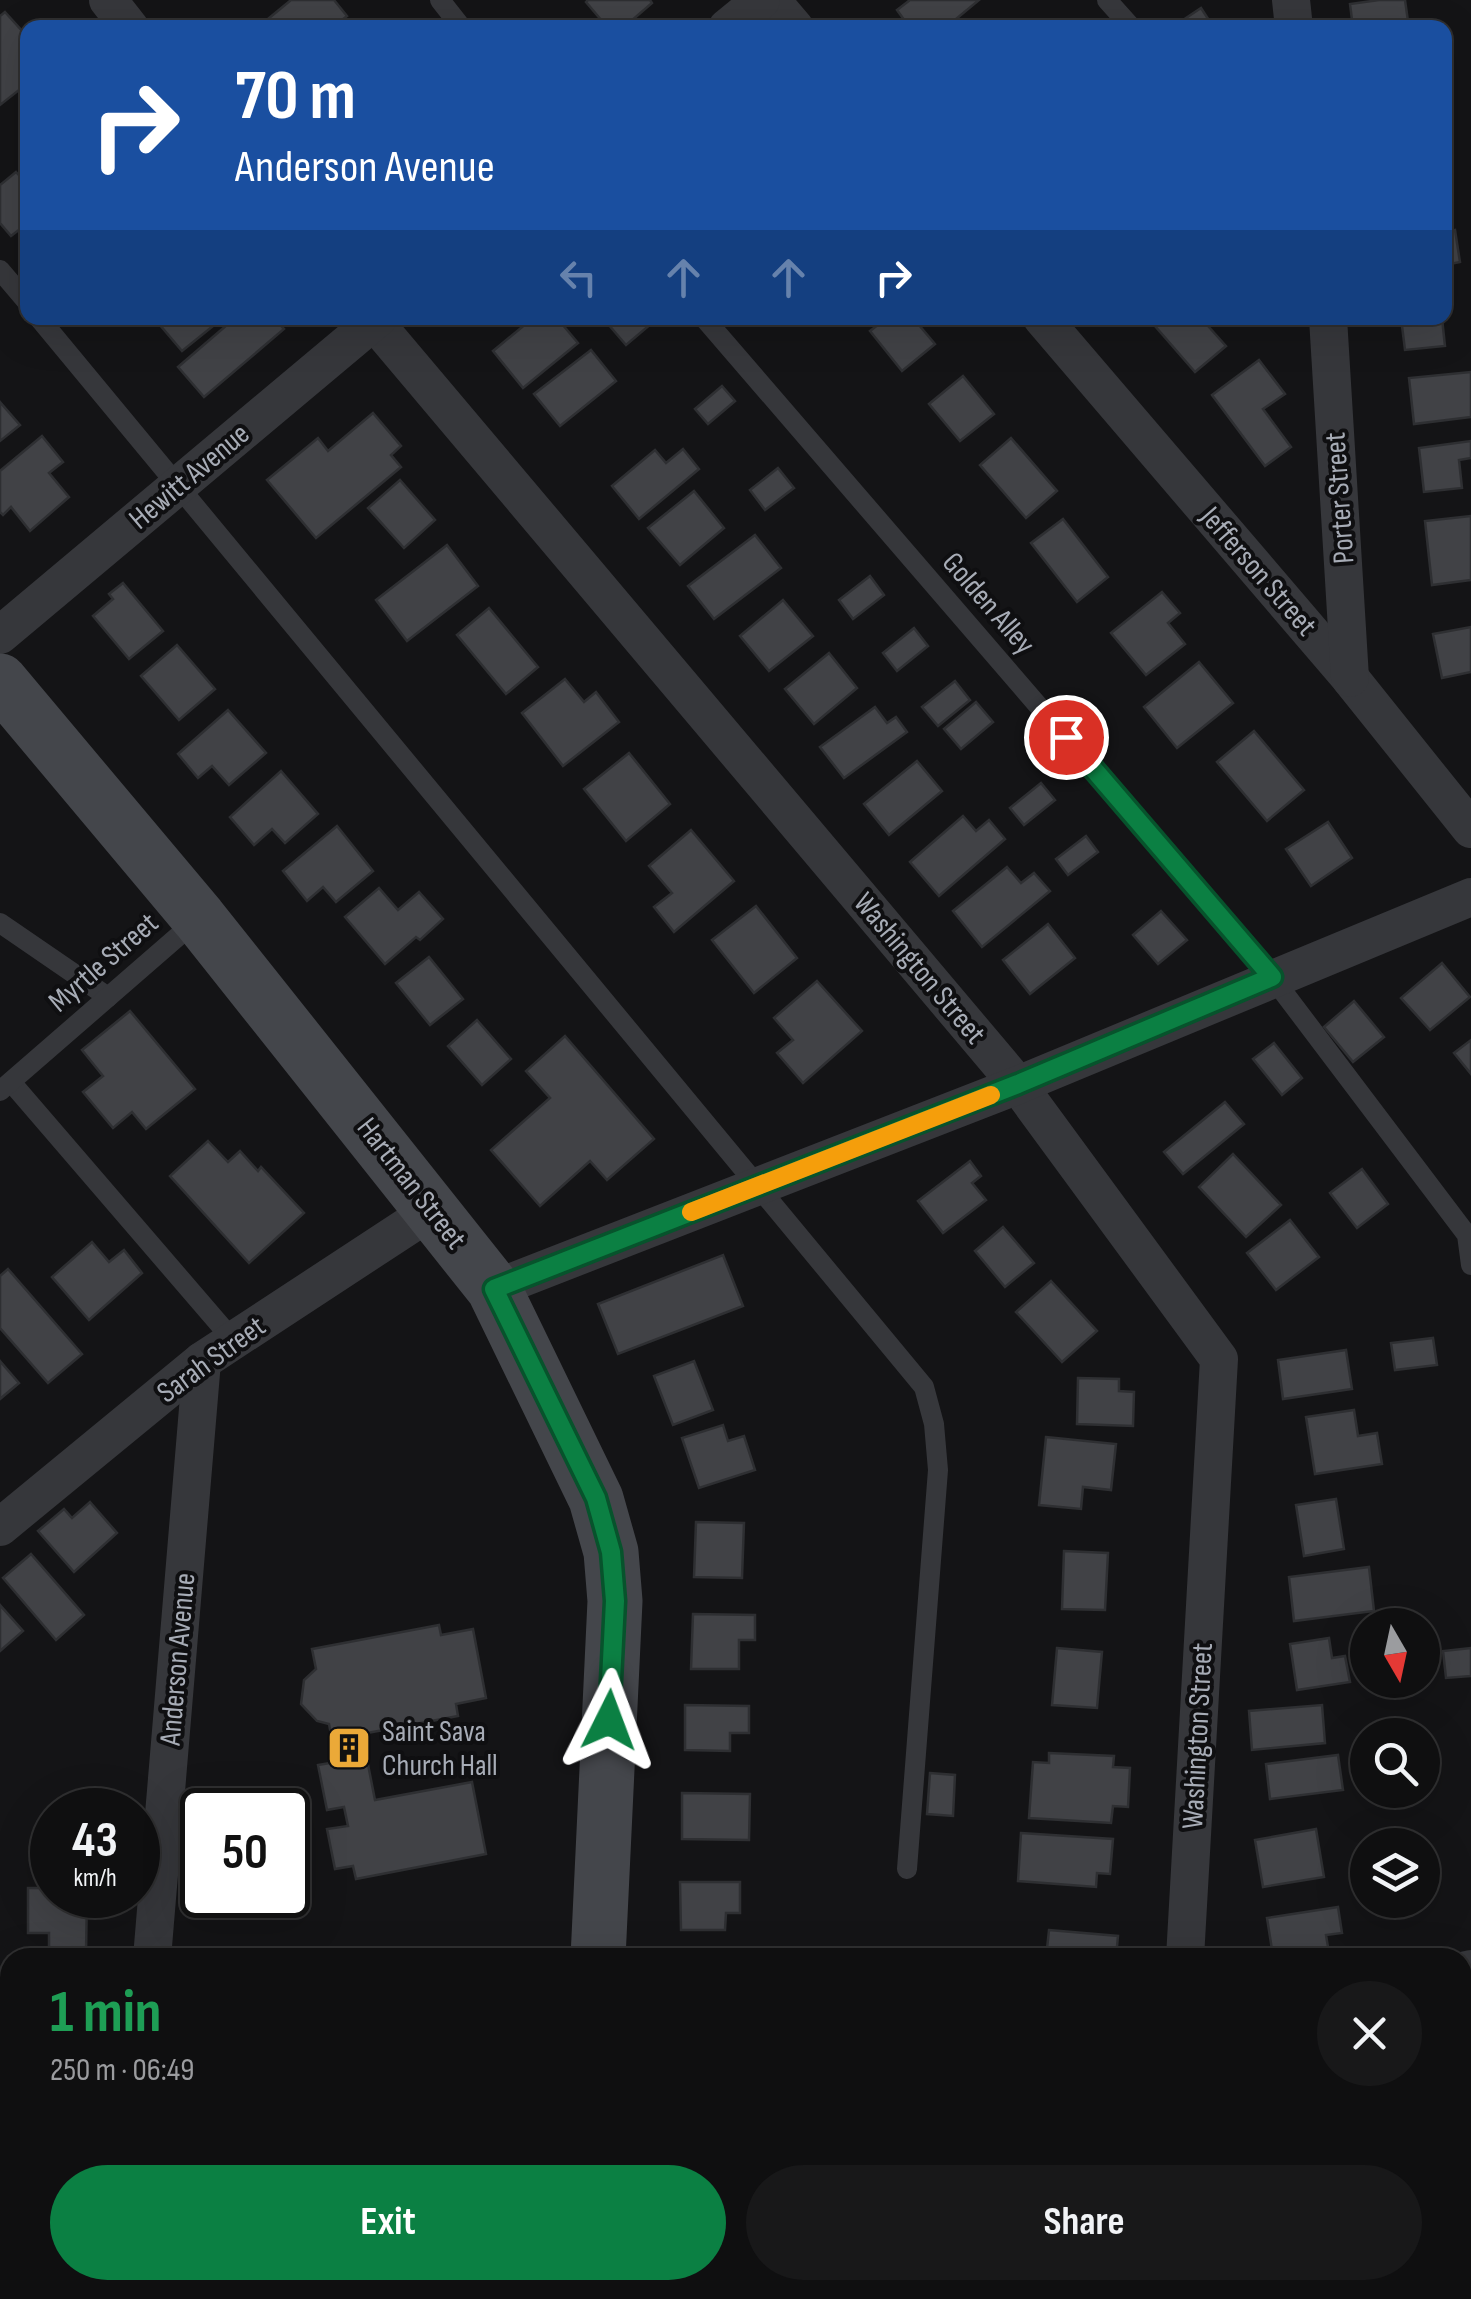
<!DOCTYPE html>
<meta charset="utf-8">
<style>
body{margin:0;font-family:"Sofia Sans Condensed",sans-serif;background:#181819;color:#f1f3f6;height:100vh;display:flex;flex-direction:column;font-size:38px;white-space:nowrap}
*{box-sizing:border-box;margin:0}
p{font-size:32px;color:#9b9c9f}
.icon{flex:none;width:55px;height:55px;fill:none;stroke:currentColor;stroke-width:2;stroke-linecap:round;stroke-linejoin:round}
.map{position:relative;flex:1;overflow:hidden}
.side{position:absolute;left:0px;top:1948px;width:1472px;height:352px;display:flex;flex-direction:column;background:#0f0f10;border-radius:30px 30px 0 0;box-shadow:0 10px 40px #0002,0 0 0 2px #2f2f30}
.side>*{flex:none}
.guide{position:absolute;left:20px;top:20px;width:1432px;height:305px;border-radius:20px;box-shadow:0 10px 40px #0002,0 0 0 2px #2f2f30;background:#1a4fa0;color:#fff;overflow:hidden}
.needle{width:65px;rotate:171deg}
.controls{position:absolute;left:1350px;top:1608px;display:grid;gap:20px}
.controls a{display:grid;place-items:center;width:90px;height:90px;border-radius:50%;background:#0f0f10;box-shadow:0 10px 40px #0002,0 0 0 2px #2f2f30;font-size:50px}
.speed{position:absolute;left:30px;top:1788px;display:flex;gap:20px;font-size:50px;font-weight:700;text-align:center}
.speed>*{display:grid;place-content:center;width:130px;height:130px;border-radius:50%;background:#0f0f10;box-shadow:0 10px 40px #0002,0 0 0 2px #2f2f30;line-height:1}
.speed small{font-size:25px;font-weight:400}
.speed .limit{border:5px solid #111;border-radius:15px;background:#fff;color:#111}
.pin{position:absolute;display:grid;place-items:center;width:85px;height:85px;color:#fff;margin:-42px;border:5px solid #fff;border-radius:50%;box-shadow:0 2px 10px #0007}
.me{position:absolute;width:110px;margin:-55px;rotate:3deg;stroke-linejoin:round;filter:drop-shadow(0 0 8px #0008)}
.turn{display:flex;align-items:center;gap:35px;height:210px;padding:0 50px;font-size:45px}
.turn .icon{width:130px;height:130px;stroke-width:2.5}
.turn b{display:block;font-size:70px;line-height:85px}
.lanes{display:flex;align-items:center;height:95px;padding:0 50px;background:#0003;justify-content:center;gap:50px;direction:ltr}
.lanes .off{opacity:.35}
.round{display:grid;place-items:center;flex:none;width:105px;height:105px;border-radius:52px;background:#181819}
.headline{display:flex;align-items:center;justify-content:space-between;height:170px;padding:0 50px}
h1{font-size:60px;font-weight:700;line-height:75px;color:#1e9e55}
.cta{display:flex;gap:20px;margin-top:auto;padding:20px 50px}
.cta a{flex:1;height:115px;border-radius:60px;background:#0b8043;color:#fff;font-size:40px;font-weight:700;line-height:115px;text-align:center}
.cta a+a{background:#181819;color:#f1f3f6}
.map>svg:first-child{display:block}
.building{fill:#414246;stroke:#2e2f32;stroke-width:2.5}
.lines{fill:none;stroke-linecap:round;stroke-linejoin:round}
.lane{stroke:#36373b;stroke-width:20}
.street{stroke:#36373b;stroke-width:38}
.secondary{stroke:#44464b;stroke-width:55}
.route-casing{stroke:#07532c;stroke-width:25}
.route{stroke:#0b8043;stroke-width:18}
.slow{stroke:#f59e0b;stroke-width:18}
.labels{text-anchor:middle;stroke-width:8;stroke-linejoin:round;paint-order:stroke}
.street-label{font-size:30px;fill:#a7acb6;stroke:#0f0f11}
.poi-label{font-size:30px;fill:#a7acb6;stroke:#0f0f11;text-anchor:start}
</style>
<div class="map">
<svg width="1471" height="2299" viewBox="0 0 1471 2299">
<rect width="100%" height="100%" fill="#141416"/>
<!-- building -->
<g class="building">
<polygon points="291,0 334,0 347,16 332,28 257,28"/>
<polygon points="588,0 650,0 652,3 623,28 608,28 586,2"/>
<polygon points="910,0 979,0 956,19 962,28 910,28 897,10"/>
<polygon points="1379,0 1405,0 1409,28 1353,28 1350,4"/>
<polygon points="1201,8 1214,28 1171,28"/>
<polygon points="5,12 25,34 28,32 28,83 0,105 0,16"/>
<polygon points="16,172 28,185 28,223 11,236 0,223 0,185"/>
<polygon points="1455,230 1460,262 1445,265 1445,232"/>
<polygon points="154,318 223,318 182,351"/>
<polygon points="235,318 274,318 284,329 204,397 178,367"/>
<polygon points="533,318 557,318 578,343 523,388 493,351"/>
<polygon points="616,318 658,318 626,345 608,324"/>
<polygon points="887,318 913,318 935,344 902,371 870,331"/>
<polygon points="1148,318 1218,318 1208,326 1226,346 1195,372"/>
<polygon points="1401,318 1442,318 1445,346 1405,350"/>
<polygon points="591,350 616,381 560,426 534,394"/>
<polygon points="1259,360 1285,394 1263,409 1291,447 1265,466 1212,395"/>
<polygon points="1471,372 1471,417 1414,424 1409,378"/>
<polygon points="963,376 994,414 960,441 929,404"/>
<polygon points="722,386 735,401 708,424 695,409"/>
<polygon points="0,402 20,425 0,441"/>
<polygon points="373,413 401,446 391,455 401,467 316,538 267,480 318,438 328,451"/>
<polygon points="42,436 63,462 49,473 69,497 30,531 11,507 3,515 0,512 0,471"/>
<polygon points="1011,438 1057,491 1026,518 980,465"/>
<polygon points="1471,441 1471,458 1459,460 1462,488 1424,492 1419,448"/>
<polygon points="683,449 699,469 639,519 612,486 655,450 666,463"/>
<polygon points="778,468 794,488 765,510 750,490"/>
<polygon points="400,480 435,520 404,548 368,508"/>
<polygon points="694,491 724,528 680,565 648,528"/>
<polygon points="1471,516 1471,580 1432,585 1425,521"/>
<polygon points="1063,519 1108,577 1077,602 1031,543"/>
<polygon points="755,535 781,568 714,619 688,586"/>
<polygon points="447,545 478,586 407,641 376,600"/>
<polygon points="870,576 884,595 853,619 839,600"/>
<polygon points="123,583 163,631 129,659 93,616 113,599 109,594"/>
<polygon points="1162,592 1180,613 1168,623 1185,644 1146,675 1111,633"/>
<polygon points="783,600 813,636 769,671 740,636"/>
<polygon points="489,608 538,667 506,694 457,635"/>
<polygon points="1471,627 1471,672 1442,678 1433,634"/>
<polygon points="914,628 928,646 897,671 883,653"/>
<polygon points="177,645 215,689 179,720 141,676"/>
<polygon points="829,653 857,688 814,724 785,689"/>
<polygon points="1199,662 1233,703 1177,748 1144,707"/>
<polygon points="565,679 584,702 596,692 619,722 563,766 522,713"/>
<polygon points="955,681 970,700 938,726 922,707"/>
<polygon points="976,702 993,722 961,749 944,729"/>
<polygon points="875,707 887,723 896,717 907,732 844,778 820,747"/>
<polygon points="228,710 266,753 229,785 212,766 198,778 178,754"/>
<polygon points="1254,731 1304,790 1267,821 1217,762"/>
<polygon points="629,753 670,804 626,841 584,789"/>
<polygon points="917,761 942,791 889,835 864,804"/>
<polygon points="281,771 318,814 285,843 272,829 254,845 230,817"/>
<polygon points="1041,783 1055,800 1024,825 1010,808"/>
<polygon points="963,816 976,831 989,820 1005,839 939,896 910,862"/>
<polygon points="1328,822 1352,858 1311,886 1286,849"/>
<polygon points="337,826 373,871 336,902 323,887 307,901 283,871"/>
<polygon points="691,830 734,881 674,932 654,907 672,893 649,866"/>
<polygon points="1086,836 1098,852 1068,875 1056,859"/>
<polygon points="1007,867 1021,883 1034,873 1050,891 982,947 953,911"/>
<polygon points="379,888 398,910 419,892 443,919 420,940 416,937 385,964 345,917"/>
<polygon points="756,906 797,958 754,993 712,940"/>
<polygon points="1161,911 1187,940 1158,964 1133,935"/>
<polygon points="1048,924 1075,958 1030,994 1003,960"/>
<polygon points="429,957 463,999 430,1025 396,983"/>
<polygon points="1442,963 1470,997 1430,1030 1401,998"/>
<polygon points="817,981 862,1031 803,1083 777,1053 793,1040 774,1018"/>
<polygon points="1354,1001 1384,1037 1353,1062 1324,1027"/>
<polygon points="130,1011 195,1089 146,1129 132,1112 113,1128 83,1092 103,1076 82,1050"/>
<polygon points="477,1020 511,1059 482,1085 448,1046"/>
<polygon points="565,1036 654,1139 607,1180 590,1161 540,1206 491,1150 550,1098 526,1071"/>
<polygon points="1471,1040 1471,1074 1454,1053"/>
<polygon points="1274,1043 1302,1078 1282,1095 1253,1059"/>
<polygon points="1225,1102 1244,1124 1183,1174 1164,1152"/>
<polygon points="208,1141 228,1162 240,1151 258,1171 261,1167 304,1213 249,1263 170,1176"/>
<polygon points="1233,1154 1281,1205 1246,1237 1199,1187"/>
<polygon points="970,1161 981,1176 972,1183 986,1200 943,1233 918,1201"/>
<polygon points="1362,1169 1388,1204 1357,1228 1330,1193"/>
<polygon points="1290,1220 1319,1257 1276,1290 1247,1253"/>
<polygon points="1003,1227 1034,1263 1005,1287 975,1251"/>
<polygon points="92,1242 109,1262 124,1250 142,1273 89,1320 52,1277"/>
<polygon points="723,1255 743,1306 618,1354 598,1304"/>
<polygon points="8,1269 82,1354 48,1383 0,1328 0,1276"/>
<polygon points="1051,1281 1097,1331 1062,1362 1016,1312"/>
<polygon points="1433,1338 1437,1365 1395,1370 1391,1343"/>
<polygon points="1346,1350 1352,1389 1283,1399 1278,1360"/>
<polygon points="0,1361 19,1383 0,1399"/>
<polygon points="694,1361 713,1410 673,1425 654,1376"/>
<polygon points="1078,1378 1119,1379 1119,1391 1134,1392 1133,1426 1077,1424"/>
<polygon points="1354,1410 1358,1436 1377,1433 1382,1464 1315,1474 1306,1417"/>
<polygon points="723,1425 728,1441 744,1436 755,1470 699,1488 682,1438"/>
<polygon points="1046,1437 1116,1444 1111,1490 1083,1487 1081,1509 1039,1505"/>
<polygon points="1336,1499 1344,1549 1304,1556 1296,1505"/>
<polygon points="90,1502 117,1533 74,1572 38,1531 64,1509 72,1518"/>
<polygon points="696,1522 744,1523 742,1578 694,1577"/>
<polygon points="1064,1551 1108,1553 1105,1610 1062,1609"/>
<polygon points="31,1554 84,1615 56,1640 3,1578"/>
<polygon points="1369,1567 1374,1611 1294,1621 1289,1577"/>
<polygon points="0,1605 23,1631 0,1651"/>
<polygon points="693,1614 755,1615 755,1640 739,1640 739,1669 691,1669"/>
<polygon points="439,1625 441,1635 473,1629 486,1698 456,1704 458,1716 362,1734 375,1800 472,1782 486,1854 356,1879 353,1866 335,1869 327,1829 348,1826 344,1807 327,1810 318,1765 336,1762 329,1724 317,1721 301,1704 304,1680 316,1669 312,1649"/>
<polygon points="1329,1638 1332,1658 1345,1656 1350,1682 1297,1690 1290,1644"/>
<polygon points="1057,1648 1102,1652 1097,1708 1052,1705"/>
<polygon points="1471,1648 1471,1676 1446,1678 1443,1651"/>
<polygon points="685,1705 749,1706 749,1733 730,1733 730,1751 685,1750"/>
<polygon points="1322,1705 1325,1743 1252,1750 1249,1711"/>
<polygon points="1049,1753 1114,1756 1113,1767 1130,1768 1128,1807 1113,1806 1111,1823 1029,1818 1033,1762 1049,1763"/>
<polygon points="1338,1755 1343,1790 1270,1799 1266,1764"/>
<polygon points="930,1773 955,1775 953,1816 927,1814"/>
<polygon points="682,1793 750,1794 749,1840 682,1839"/>
<polygon points="1316,1829 1324,1877 1263,1887 1255,1840"/>
<polygon points="1021,1833 1113,1839 1110,1874 1097,1873 1096,1887 1018,1881"/>
<polygon points="680,1882 740,1882 740,1913 726,1913 725,1930 681,1930"/>
<polygon points="28,1888 52,1888 52,1895 87,1895 86,1954 49,1954 49,1933 28,1933"/>
<polygon points="1338,1907 1342,1933 1326,1935 1328,1947 1273,1956 1267,1918"/>
<polygon points="1049,1930 1118,1936 1116,1958 1046,1958"/>
<polygon points="1,2048 10,2058 8,2140 0,2130"/>
<polygon points="1471,2170 1471,2220 1462,2221 1462,2171"/>
<polygon points="187,2290 241,2290 240,2299 187,2299"/>
<rect x="438" y="2290" width="46" height="9"/>
<polygon points="663,2290 728,2290 728,2299 662,2299"/>
<rect x="1001" y="2290" width="77" height="9"/>
<polygon points="1225,2290 1260,2290 1262,2299 1226,2299"/>
</g>
<g class="lines">
<!-- lane -->
<g class="lane">
<polyline points="440,0 462,28"/>
<polyline points="1107,0 1132,28"/>
<polyline points="0,270 28,303"/>
<polyline points="39,318 924,1387 934,1424 938,1470 907,1869"/>
<polyline points="704,318 1272,977 1467,1235 1471,1265"/>
<polyline points="0,923 108,997"/>
<polyline points="11,1082 233,1340"/>
<polyline points="0,1091 198,919"/>
</g>
<!-- street -->
<g class="street">
<polyline points="108,0 130,28"/>
<polyline points="771,0 795,28"/>
<polyline points="1291,0 1294,28"/>
<polyline points="727,28 761,0"/>
<polyline points="371,318 1018,1085 1219,1359 1185,1958"/>
<polyline points="1042,318 1350,678 1471,829"/>
<polyline points="1328,318 1350,678"/>
<polyline points="0,635 378,318"/>
<polyline points="494,1289 1018,1085 1471,897"/>
<polyline points="0,1527 202,1361 434,1209"/>
<polyline points="152,1958 202,1361"/>
<polyline points="1462,1971 1471,1969"/>
<polyline points="0,2242 10,2237"/>
<polyline points="1361,2290 1362,2299"/>
<polyline points="118,2299 119,2290"/>
<polyline points="1160,2299 1161,2290"/>
</g>
<!-- secondary -->
<g class="secondary">
<polyline points="0,681 199,918 494,1289 596,1499 611,1552 615,1601 598,1958"/>
<polyline points="588,2299 588,2290"/>
</g>
</g>
<g class="lines">
<defs>
<polyline id="route" points="609,1720 615,1601 611,1552 596,1498 494,1289 1018,1084 1272,977 1066,737"/>
</defs>
<!-- route casing -->
<use href="#route" class="route-casing"/>
<!-- route -->
<use href="#route" class="route"/>
<!-- slow -->
<polyline class="slow" points="691,1212 991,1095"/>
</g>
<!-- icons -->
<defs>
<symbol id="building-square" viewBox="-11 -11 22 22"><rect x="-9" y="-9" width="18" height="18" rx="4" fill="#eba938" stroke="#0f0f11"/><path d="M-4-6H4V6H1V3H-1V6H-4ZM-2.5-4.3h1.7v1.8h-1.7ZM.8-4.3h1.7v1.8H.8ZM-2.5-1h1.7V.8h-1.7ZM.8-1h1.7V.8H.8Z" fill="#111"/></symbol>
</defs>
<g fill-rule="evenodd">
<use href="#building-square" x="324" y="1723" width="50" height="50"/>
</g>
<g class="labels">
<!-- street labels -->
<g class="street-label">
<text transform="translate(189 476) rotate(-40)" y="10">Hewitt Avenue</text>
<text transform="translate(1339 498) rotate(-94)" y="10">Porter Street</text>
<text transform="translate(1259 571) rotate(49)" y="10">Jefferson Street</text>
<text transform="translate(989 603) rotate(49)" y="10">Golden Alley</text>
<text transform="translate(103 962) rotate(-41)" y="10">Myrtle Street</text>
<text transform="translate(920 968) rotate(50)" y="10">Washington Street</text>
<text transform="translate(412 1183) rotate(52)" y="10">Hartman Street</text>
<text transform="translate(211 1359) rotate(-36)" y="10">Sarah Street</text>
<text transform="translate(177 1659) rotate(-85)" y="10">Anderson Avenue</text>
<text transform="translate(1197 1736) rotate(-87)" y="10">Washington Street</text>
</g>
<!-- poi labels -->
<g class="poi-label">
<text x="382" y="1741">Saint Sava<tspan x="382" dy="34">Church Hall</tspan></text>
</g>
</g>
</svg>
<div class="controls">
<a><svg class="needle" viewBox="-14 -14 28 28"><path d="M0-13l5 13h-10z" fill="#e53935"/><path d="M0 13l5-13h-10z" fill="#9b9c9f"/></svg></a>
<a><svg class="icon" aria-label="search" viewBox="0 0 24 24"><circle cx="10" cy="10" r="6"/><path d="M15 15l6 6"/></svg></a>
<a><svg class="icon" aria-label="layers" viewBox="0 0 24 24"><path d="M12 4l9 5-9 5-9-5zM3 14l9 5 9-5"/></svg></a>
</div>
<div class="speed"><div>43<small>km/h</small></div><div class="limit">50</div></div>
<div class="pin" style="left:1066px;top:737px;background:#d93025"><svg class="icon" aria-label="arrive" viewBox="0 0 24 24"><path d="M6 21V4h12l-3 4 3 4H6"/></svg></div>
<svg class="me" style="left:609px;top:1720px" viewBox="-20 -20 40 40"><path d="M0-17L14 15 0 8-14 15z" fill="#0b8043" stroke="#fff" stroke-width="4"/></svg>
<div class="guide">
<div class="turn"><svg class="icon" aria-label="right" viewBox="0 0 24 24"><path d="M7 20v-9h11M14 6l5 5-5 5"/></svg><div><b>70 m</b>Anderson Avenue</div></div>
<div class="lanes"><svg class="icon off" aria-label="left" viewBox="0 0 24 24"><path d="M17 20v-9H6M10 6l-5 5 5 5"/></svg><svg class="icon off" aria-label="ahead" viewBox="0 0 24 24"><path d="M12 20V5M6 11l6-6 6 6"/></svg><svg class="icon off" aria-label="ahead" viewBox="0 0 24 24"><path d="M12 20V5M6 11l6-6 6 6"/></svg><svg class="icon" aria-label="right" viewBox="0 0 24 24"><path d="M7 20v-9h11M14 6l5 5-5 5"/></svg></div>
</div>
<section class="side">
<div class="headline"><div><h1>1 min</h1><p>250 m · 06:49</p></div><a class="round"><svg class="icon" aria-label="close" viewBox="0 0 24 24"><path d="M6 6l12 12M18 6L6 18"/></svg></a></div>
<div class="cta"><a>Exit</a><a>Share</a></div>
</section>
</div>
